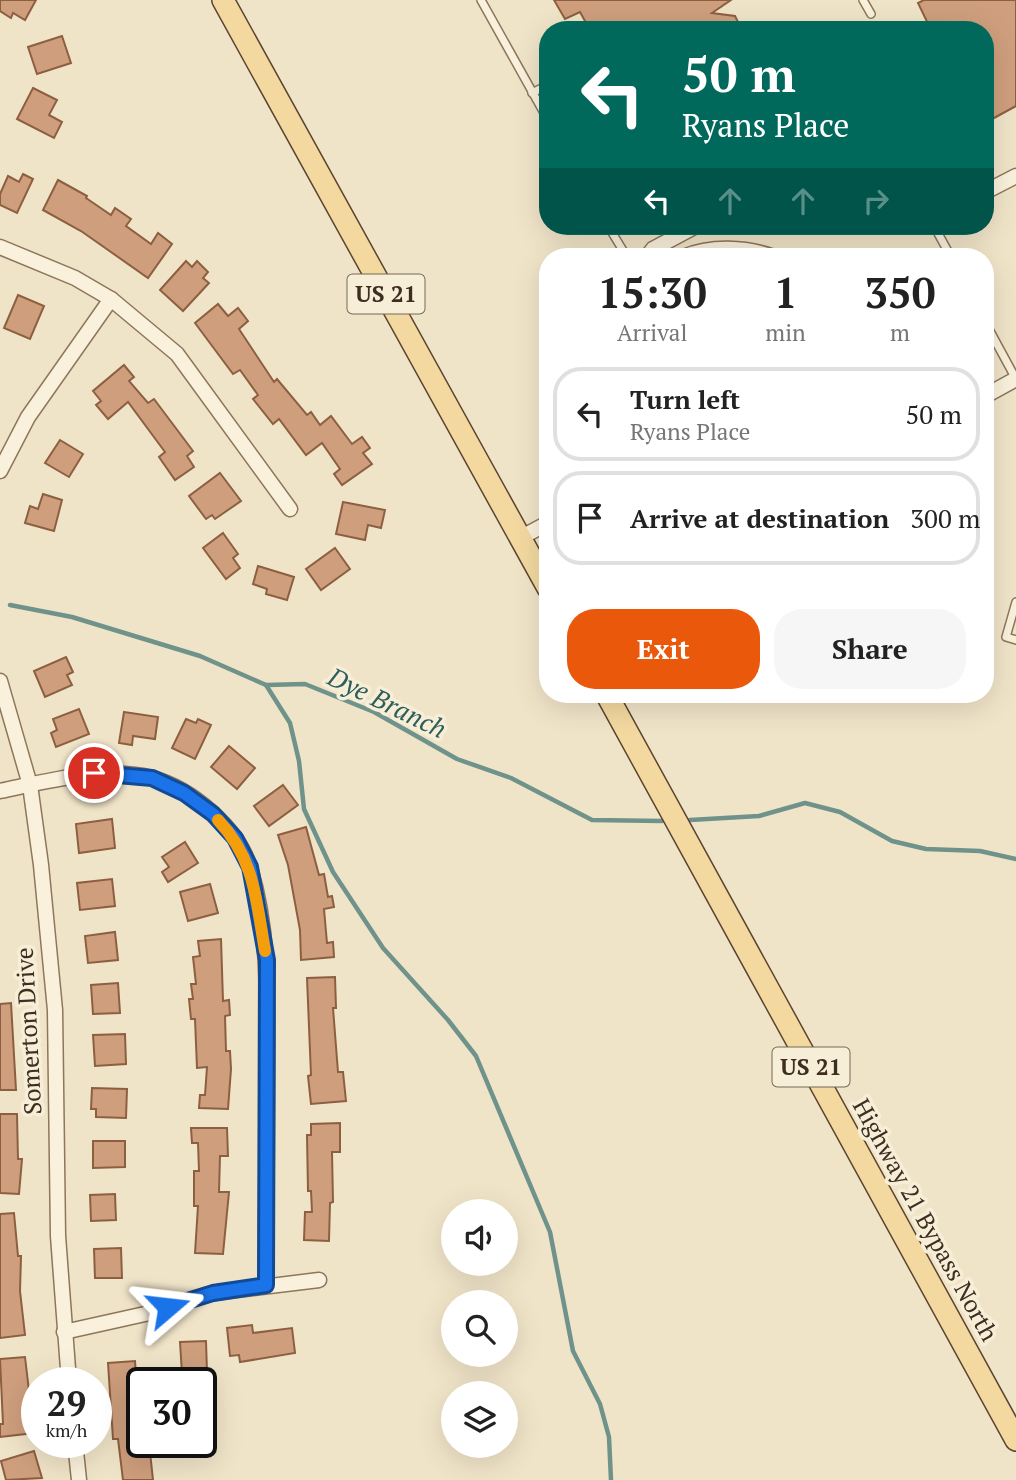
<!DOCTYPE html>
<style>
body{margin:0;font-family:"PT Serif",serif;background:#f6f6f6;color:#222;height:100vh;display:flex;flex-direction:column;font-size:26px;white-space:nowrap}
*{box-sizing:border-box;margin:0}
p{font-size:23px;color:#767676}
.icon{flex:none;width:38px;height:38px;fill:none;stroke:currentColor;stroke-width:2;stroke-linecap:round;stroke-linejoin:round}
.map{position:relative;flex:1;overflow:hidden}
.drawer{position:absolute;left:539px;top:248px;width:455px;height:455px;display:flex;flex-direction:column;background:#fff;border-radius:28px;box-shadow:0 7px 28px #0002}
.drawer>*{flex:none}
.hud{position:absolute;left:539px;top:21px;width:455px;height:214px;border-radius:28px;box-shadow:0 7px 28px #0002;background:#00695c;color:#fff;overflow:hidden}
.tools{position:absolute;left:441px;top:1199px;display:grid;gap:14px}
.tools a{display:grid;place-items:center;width:77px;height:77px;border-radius:50%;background:#fff;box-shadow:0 7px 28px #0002;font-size:35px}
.speed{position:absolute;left:21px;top:1367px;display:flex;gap:14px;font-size:35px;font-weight:700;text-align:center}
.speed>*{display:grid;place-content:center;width:91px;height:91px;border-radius:50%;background:#fff;box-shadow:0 7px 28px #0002;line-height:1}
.speed small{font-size:18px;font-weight:400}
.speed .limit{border:4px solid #111;border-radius:10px;background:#fff;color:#111}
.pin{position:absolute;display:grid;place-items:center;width:60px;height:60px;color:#fff;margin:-30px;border:4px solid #fff;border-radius:50%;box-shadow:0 2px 7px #0007}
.me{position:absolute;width:77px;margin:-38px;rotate:73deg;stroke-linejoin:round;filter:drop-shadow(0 0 5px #0008)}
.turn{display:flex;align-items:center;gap:24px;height:147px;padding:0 28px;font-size:32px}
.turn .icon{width:91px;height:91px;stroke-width:2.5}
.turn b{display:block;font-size:49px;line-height:60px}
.lanes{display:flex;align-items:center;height:66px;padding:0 28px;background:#0003;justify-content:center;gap:35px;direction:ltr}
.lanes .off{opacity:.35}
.eta{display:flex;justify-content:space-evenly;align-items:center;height:119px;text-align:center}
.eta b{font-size:42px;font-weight:700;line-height:49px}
.action{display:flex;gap:14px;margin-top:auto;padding:14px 28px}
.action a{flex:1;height:80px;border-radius:28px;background:#ea580c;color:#fff;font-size:28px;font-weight:700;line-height:80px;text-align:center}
.action a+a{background:#f6f6f6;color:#222}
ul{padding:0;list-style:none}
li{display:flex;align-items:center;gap:21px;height:94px;margin:0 14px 10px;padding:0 14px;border:4px solid #e0e0e0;border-radius:28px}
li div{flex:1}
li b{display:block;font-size:26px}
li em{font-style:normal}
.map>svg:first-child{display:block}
.green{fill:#c9cf9b}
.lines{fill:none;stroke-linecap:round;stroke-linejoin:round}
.stream{stroke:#6f938a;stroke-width:4.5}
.building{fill:#cf9f7d;stroke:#8d5f41;stroke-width:2}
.lane-casing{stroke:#8d765c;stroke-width:10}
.street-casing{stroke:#8d765c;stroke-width:17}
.primary-casing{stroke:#5b4430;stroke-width:24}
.lane{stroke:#faf1dc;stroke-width:7}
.street{stroke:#faf1dc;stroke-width:14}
.primary{stroke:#f3d9a0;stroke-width:21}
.route-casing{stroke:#114b97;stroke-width:18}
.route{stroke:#1a73e8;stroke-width:12}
.slow{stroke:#f59e0b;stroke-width:12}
.labels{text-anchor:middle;stroke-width:7;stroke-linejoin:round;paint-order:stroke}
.shield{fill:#f7eed8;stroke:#756857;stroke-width:2}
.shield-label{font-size:23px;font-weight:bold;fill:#3d2e20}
.street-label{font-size:24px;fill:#3d2e20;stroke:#f7eed8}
.water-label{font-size:26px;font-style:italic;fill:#2f5d5a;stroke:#f7eed8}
</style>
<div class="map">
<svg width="1016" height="1480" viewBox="0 0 1016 1480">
<rect width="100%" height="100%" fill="#f0e4c8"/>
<!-- green -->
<path class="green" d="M985 469C993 499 997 538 985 568Z"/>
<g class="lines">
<!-- stream -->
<g class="stream">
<polyline points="10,605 72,617 200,656 266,685 305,684 374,712 457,759 511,778 592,820 662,821"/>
<polyline points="266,685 290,723 299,761 304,809 333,872 383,948 448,1020 476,1056 550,1232 573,1351 600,1404 609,1437 611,1480"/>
<polyline points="690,820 759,816 805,803 840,812 892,841 926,849 980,851 1016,859"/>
</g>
</g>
<!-- building -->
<g class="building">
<polygon points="0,0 36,0 25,20 13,13 11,18 0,11"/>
<polygon points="554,0 731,0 712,13 735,16 742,30 590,30 580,12 565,19"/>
<polygon points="924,0 1016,0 1016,106 985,123 985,30 931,30 918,3"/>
<polygon points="62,36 71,63 37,74 28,47"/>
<polygon points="33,88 57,100 49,115 62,122 54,138 17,119"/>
<polygon points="23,174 33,179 17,213 0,205 0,194 8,176 19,182"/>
<polygon points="58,180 87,196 86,198 111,215 115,208 131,219 126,226 151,244 158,233 172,244 148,278 81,231 43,210"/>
<polygon points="186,261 192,267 197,261 208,272 203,278 209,283 183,311 160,290"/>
<polygon points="18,295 44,306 30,339 4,328"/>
<polygon points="218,304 228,316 238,308 248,321 239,329 274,382 277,379 307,415 311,412 320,425 331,416 352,444 362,437 370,448 363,453 372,464 342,485 334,474 340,469 322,443 306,455 279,419 273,424 253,399 258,395 240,370 233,374 195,323"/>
<polygon points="124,365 134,377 129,381 148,403 154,399 193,451 187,456 194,467 175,480 159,457 165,452 128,402 108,419 96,405 101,401 93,391"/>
<polygon points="60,440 83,454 69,477 45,463"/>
<polygon points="220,473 241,501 215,519 212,515 206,519 189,496"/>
<polygon points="43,494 62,500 54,531 25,523 30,506 38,509"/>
<polygon points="343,502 385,510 381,528 368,525 365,540 336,534"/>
<polygon points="223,533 238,554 233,558 240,568 226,579 203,548"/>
<polygon points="335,548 350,569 321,590 306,569"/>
<polygon points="258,566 294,577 287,600 266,594 267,589 253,584"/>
<polygon points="66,657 73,672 67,675 72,685 45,697 34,671"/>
<polygon points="79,709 89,734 56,747 51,733 57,730 53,719"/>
<polygon points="124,712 158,717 155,739 133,736 132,745 119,743"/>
<polygon points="186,719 196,723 198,719 211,725 195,759 172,748"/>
<polygon points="229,746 255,768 237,789 211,767"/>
<polygon points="283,785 298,805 269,826 254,806"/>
<polygon points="112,819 115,848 79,853 76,824"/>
<polygon points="306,827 319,875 324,874 328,897 332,896 334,907 324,909 327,943 333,942 334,957 301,960 300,930 288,865 278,835"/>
<polygon points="185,842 198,863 168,882 162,872 169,867 162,857"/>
<polygon points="112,879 115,906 80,910 77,883"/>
<polygon points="210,884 218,913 188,921 180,892"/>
<polygon points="115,932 118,960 88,963 85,936"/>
<polygon points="221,939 223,1001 229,1000 230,1015 225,1016 226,1051 230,1051 231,1069 228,1109 199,1108 200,1095 205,1095 207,1067 197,1068 195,1019 191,1019 189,999 193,999 191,984 196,984 193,957 200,956 198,941"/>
<polygon points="335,977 336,1008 333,1008 338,1072 343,1072 346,1101 311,1104 308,1076 311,1075 307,978"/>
<polygon points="118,983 120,1013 93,1014 91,985"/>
<polygon points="11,1003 16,1090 0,1090 0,1004"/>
<polygon points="125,1034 126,1064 95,1066 93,1035"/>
<polygon points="92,1088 127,1089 126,1118 96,1117 96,1109 91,1109"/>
<polygon points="0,1114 17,1114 18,1159 22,1159 19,1194 0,1193"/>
<polygon points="340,1123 340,1152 332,1152 333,1202 330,1203 329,1241 304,1240 305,1212 312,1212 311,1191 308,1191 307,1135 311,1135 311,1124"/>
<polygon points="191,1128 227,1128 228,1156 220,1156 219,1192 229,1192 223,1254 195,1253 198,1206 194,1206 194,1171 199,1171 198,1143 192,1143"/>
<polygon points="93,1141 125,1141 125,1167 93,1168"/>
<polygon points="115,1194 116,1220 91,1221 90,1195"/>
<polygon points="14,1213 18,1256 21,1256 20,1291 25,1335 0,1338 0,1214"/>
<polygon points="121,1248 122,1278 95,1278 94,1249"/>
<polygon points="252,1325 253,1333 292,1328 295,1353 240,1362 239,1355 230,1356 227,1328"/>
<polygon points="206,1341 207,1372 182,1374 180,1342"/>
<polygon points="25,1357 34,1433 0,1437 0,1424 3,1424 0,1359"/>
<polygon points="135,1361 136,1375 142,1375 142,1390 135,1391 139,1454 150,1452 153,1480 123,1480 118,1439 113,1439 108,1363"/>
<polygon points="34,1451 42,1478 6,1480 1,1461"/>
</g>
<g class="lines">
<defs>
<g id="lane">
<polyline points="481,0 548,120"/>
<polyline points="863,0 871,14"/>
<polyline points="532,93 548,85"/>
<polyline points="608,226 627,257"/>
<polyline points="934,226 951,257"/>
<polyline points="985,322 1016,379"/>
<polyline points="1016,602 1006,637 1016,640"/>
</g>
<g id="street">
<polyline points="985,192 1016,176"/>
<polyline points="0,247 75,278 111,299 177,354 290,509"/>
<polyline points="647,257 653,249 696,226"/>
<path d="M683 257C712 245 745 247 774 257"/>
<polyline points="985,396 1016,379"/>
<polyline points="0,471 28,417 111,299"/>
<polyline points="520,538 548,523"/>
<polyline points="0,681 30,785 41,865 55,1010 58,1236 69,1382"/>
<path d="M0 791C48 781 102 766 152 778 192 789 238 828 250 868 270 933 267 1001 267 1068 266 1140 266 1212 266 1285"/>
<polyline points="64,1332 145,1314 213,1293 319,1280"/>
<polyline points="75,1442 79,1480"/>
</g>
<g id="primary">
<polyline points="223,0 548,588"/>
<polyline points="607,695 1016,1440"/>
</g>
</defs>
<!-- lane casing -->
<use href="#lane" class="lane-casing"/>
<!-- street casing -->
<use href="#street" class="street-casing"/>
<!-- primary casing -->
<use href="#primary" class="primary-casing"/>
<!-- lane -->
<use href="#lane" class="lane"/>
<!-- street -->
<use href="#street" class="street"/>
<!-- primary -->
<use href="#primary" class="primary"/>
</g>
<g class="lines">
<defs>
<polyline id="route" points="94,773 152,778 184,793 213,814 235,838 250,867 267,960 266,1285 213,1293 168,1307"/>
</defs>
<!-- route casing -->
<use href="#route" class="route-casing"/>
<!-- route -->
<use href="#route" class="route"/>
<!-- slow -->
<path class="slow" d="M218 820C255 859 256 900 265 951"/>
</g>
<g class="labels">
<!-- shield labels -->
<g class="shield">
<rect x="347.5" y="274.5" width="77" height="39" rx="5"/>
<rect x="772.5" y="1047.5" width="77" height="39" rx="5"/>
</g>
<g class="shield-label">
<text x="386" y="302">US 21</text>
<text x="811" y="1075">US 21</text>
</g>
<!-- street labels -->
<g class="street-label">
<text transform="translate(29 1031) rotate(-93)" y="8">Somerton Drive</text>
<text transform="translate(925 1220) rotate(61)" y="8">Highway 21 Bypass North</text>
</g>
<!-- water labels -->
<g class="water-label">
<text transform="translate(387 703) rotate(26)" y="9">Dye Branch</text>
</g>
</g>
</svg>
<div class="tools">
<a><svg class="icon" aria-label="sound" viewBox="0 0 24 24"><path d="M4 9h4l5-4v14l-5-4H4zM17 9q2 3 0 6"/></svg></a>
<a><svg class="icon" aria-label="search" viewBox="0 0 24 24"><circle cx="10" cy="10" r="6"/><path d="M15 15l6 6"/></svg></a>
<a><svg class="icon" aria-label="layers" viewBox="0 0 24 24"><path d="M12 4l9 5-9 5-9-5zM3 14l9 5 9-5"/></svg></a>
</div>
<div class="speed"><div>29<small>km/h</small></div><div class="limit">30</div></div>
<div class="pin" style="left:94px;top:773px;background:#d93025"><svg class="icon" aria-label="arrive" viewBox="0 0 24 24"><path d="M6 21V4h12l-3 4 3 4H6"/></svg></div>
<svg class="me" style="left:168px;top:1307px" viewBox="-20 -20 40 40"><path d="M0-17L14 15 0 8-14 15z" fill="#1a73e8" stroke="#fff" stroke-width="4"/></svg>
<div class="hud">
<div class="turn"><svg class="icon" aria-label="left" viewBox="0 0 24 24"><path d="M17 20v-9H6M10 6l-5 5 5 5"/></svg><div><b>50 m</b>Ryans Place</div></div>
<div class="lanes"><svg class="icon" aria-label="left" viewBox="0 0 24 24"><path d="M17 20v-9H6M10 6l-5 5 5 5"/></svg><svg class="icon off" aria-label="ahead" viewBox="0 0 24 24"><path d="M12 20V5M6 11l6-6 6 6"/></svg><svg class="icon off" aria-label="ahead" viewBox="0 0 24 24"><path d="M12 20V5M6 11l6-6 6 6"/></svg><svg class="icon off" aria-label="right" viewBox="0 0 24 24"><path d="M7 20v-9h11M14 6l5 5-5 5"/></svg></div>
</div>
<section class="drawer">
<div class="eta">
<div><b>15:30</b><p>Arrival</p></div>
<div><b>1</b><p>min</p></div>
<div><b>350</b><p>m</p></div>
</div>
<ul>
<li><svg class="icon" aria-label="left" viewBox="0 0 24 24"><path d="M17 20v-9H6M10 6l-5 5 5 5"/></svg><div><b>Turn left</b><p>Ryans Place</p></div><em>50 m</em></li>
<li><svg class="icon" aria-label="arrive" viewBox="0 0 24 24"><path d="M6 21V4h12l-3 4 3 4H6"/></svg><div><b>Arrive at destination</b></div><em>300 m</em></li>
</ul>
<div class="action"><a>Exit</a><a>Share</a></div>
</section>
</div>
